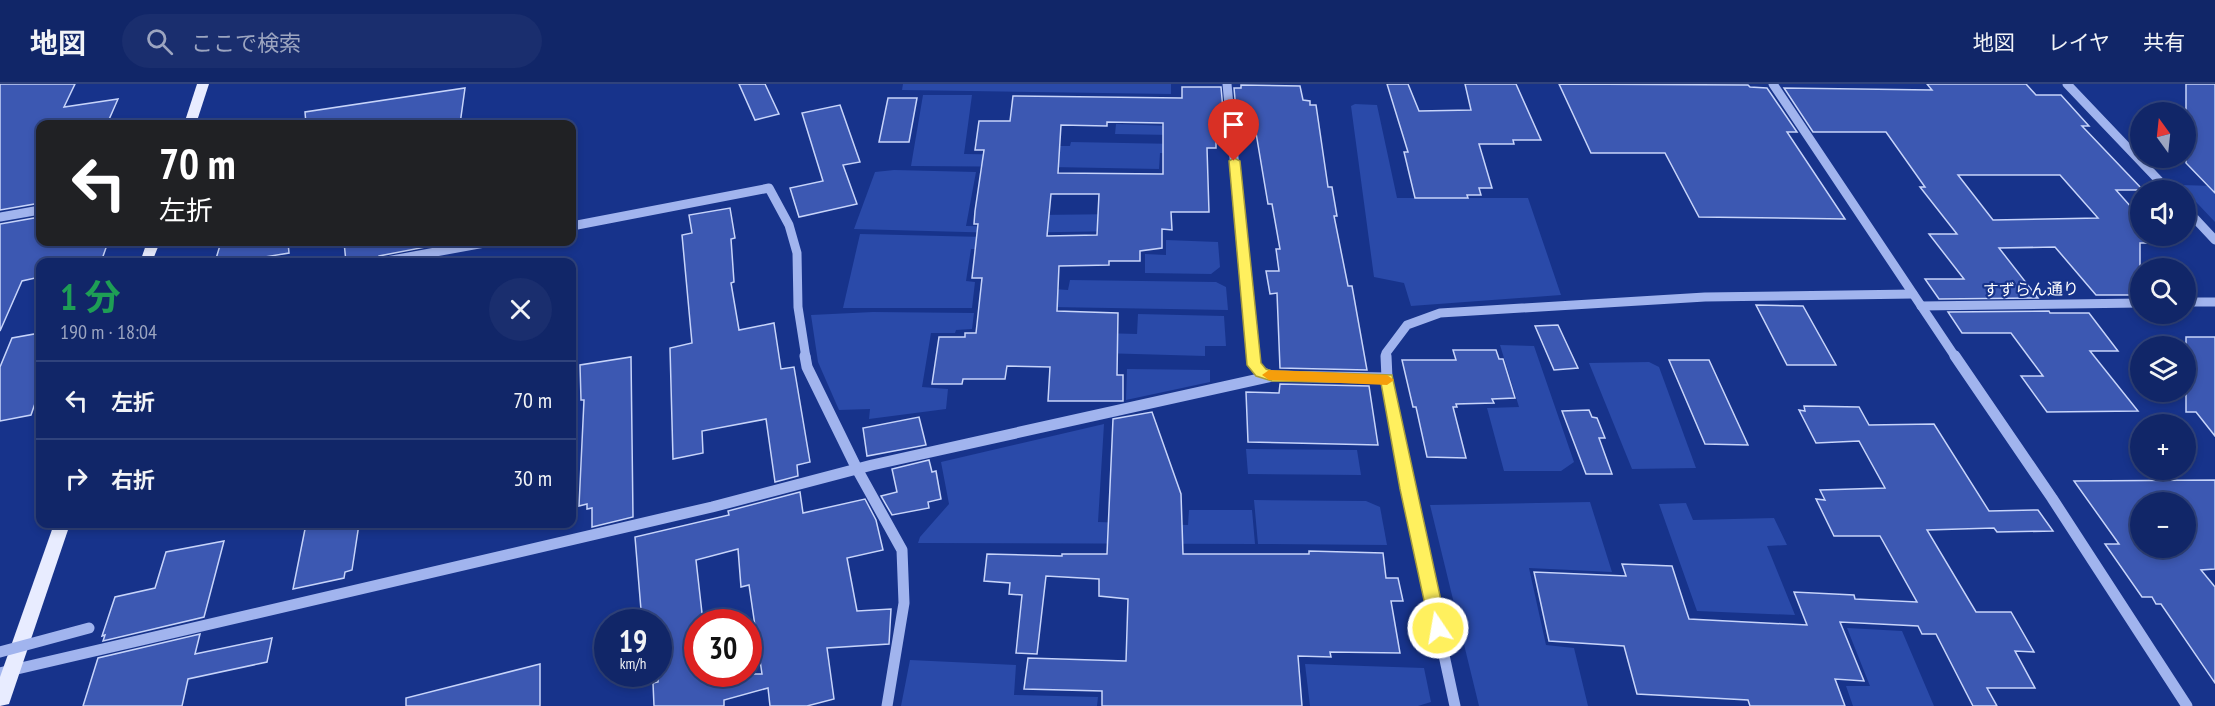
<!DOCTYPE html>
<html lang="ja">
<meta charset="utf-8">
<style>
body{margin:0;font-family:"PT Sans Narrow","Noto Sans JP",sans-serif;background:#1a2e6e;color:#f1f3f6;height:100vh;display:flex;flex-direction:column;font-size:22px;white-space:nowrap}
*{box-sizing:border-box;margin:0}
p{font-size:20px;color:#9ca5c0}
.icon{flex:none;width:33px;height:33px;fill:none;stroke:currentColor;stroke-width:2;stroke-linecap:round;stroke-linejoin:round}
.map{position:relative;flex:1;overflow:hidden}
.details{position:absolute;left:36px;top:174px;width:540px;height:270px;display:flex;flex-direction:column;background:#112668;border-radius:12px;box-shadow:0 3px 9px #0003,0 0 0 2px #30437c}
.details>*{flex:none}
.hud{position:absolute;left:36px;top:36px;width:540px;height:126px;border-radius:12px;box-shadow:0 3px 9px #0003,0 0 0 2px #30437c;background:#202124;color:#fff;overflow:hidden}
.needle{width:39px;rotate:345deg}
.tools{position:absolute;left:2130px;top:18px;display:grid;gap:12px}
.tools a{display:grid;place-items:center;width:66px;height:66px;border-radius:50%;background:#112668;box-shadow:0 3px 9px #0003,0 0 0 2px #30437c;font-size:30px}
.speed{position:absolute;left:594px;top:525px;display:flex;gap:12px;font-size:30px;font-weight:700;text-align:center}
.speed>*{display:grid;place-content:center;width:78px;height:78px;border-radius:50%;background:#112668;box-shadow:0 3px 9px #0003,0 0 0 2px #30437c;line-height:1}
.speed small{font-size:15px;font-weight:400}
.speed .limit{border:9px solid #d22;background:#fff;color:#111}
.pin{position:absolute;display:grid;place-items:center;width:51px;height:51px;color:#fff;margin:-62px -26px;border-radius:50% 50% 50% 0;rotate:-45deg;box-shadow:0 0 6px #0007}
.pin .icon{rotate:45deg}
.me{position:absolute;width:66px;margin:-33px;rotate:348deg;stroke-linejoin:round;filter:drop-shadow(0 0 4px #0008)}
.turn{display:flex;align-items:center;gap:21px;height:126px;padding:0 24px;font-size:27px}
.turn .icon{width:78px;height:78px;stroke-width:2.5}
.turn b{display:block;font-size:42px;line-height:51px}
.round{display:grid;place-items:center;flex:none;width:63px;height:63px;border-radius:32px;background:#1a2e6e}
.headline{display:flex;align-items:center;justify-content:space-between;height:102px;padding:0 24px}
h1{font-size:36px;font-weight:700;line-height:45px;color:#1e9e55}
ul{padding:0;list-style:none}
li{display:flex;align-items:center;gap:18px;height:78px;padding:0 24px;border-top:2px solid #30437c}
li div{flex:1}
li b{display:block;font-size:22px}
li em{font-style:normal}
header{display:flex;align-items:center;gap:36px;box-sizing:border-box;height:84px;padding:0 30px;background:#112668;border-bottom:2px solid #30437c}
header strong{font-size:28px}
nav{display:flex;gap:33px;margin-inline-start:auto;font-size:21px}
.search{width:420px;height:54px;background:#1a2e6e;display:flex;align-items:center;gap:15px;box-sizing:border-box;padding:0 21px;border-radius:33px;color:#9ca5c0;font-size:22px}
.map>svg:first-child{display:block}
.green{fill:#2a4aa9}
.building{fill:#3c58b2;stroke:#c7d4fa;stroke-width:1.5;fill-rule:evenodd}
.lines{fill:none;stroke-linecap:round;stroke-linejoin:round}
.minor-far1{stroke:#a1b4ee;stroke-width:9}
.minor{stroke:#a1b4ee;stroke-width:11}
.major{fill:#e8ecff;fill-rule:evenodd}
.minor-bridge{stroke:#a1b4ee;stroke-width:11}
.route{fill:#fff05e;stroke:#a69c3d;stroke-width:1.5}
.slow{fill:#f59e0b}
.labels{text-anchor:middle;stroke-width:4.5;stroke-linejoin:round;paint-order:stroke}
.street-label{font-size:16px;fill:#fff;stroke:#17338b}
</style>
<header>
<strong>地図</strong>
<div class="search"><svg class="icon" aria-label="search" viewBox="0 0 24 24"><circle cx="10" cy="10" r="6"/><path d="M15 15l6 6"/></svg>ここで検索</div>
<nav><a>地図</a><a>レイヤ</a><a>共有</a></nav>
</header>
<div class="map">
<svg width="2215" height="622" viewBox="0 0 2215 622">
<rect width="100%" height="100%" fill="#17338b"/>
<!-- green -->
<g class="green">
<polygon points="903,0 1171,0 1171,10 902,6"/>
<polygon points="923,11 972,11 964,70 1047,71 1046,83 911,82"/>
<polygon points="1355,20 1377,21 1397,114 1528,114 1561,211 1411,222 1404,199 1374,193 1351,22"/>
<polygon points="1116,40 1172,42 1171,51 1115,50"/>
<polygon points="1071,58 1179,60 1180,69 1160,69 1159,85 1051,83 1054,62 1070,62"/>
<polygon points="894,86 976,88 966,142 1035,143 1037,131 1123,130 1122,147 1002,149 854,145 875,88"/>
<polygon points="2180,101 2215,102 2215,138"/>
<polygon points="860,150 985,153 983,165 971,165 966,197 975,198 972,224 843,224"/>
<polygon points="1166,156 1218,158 1220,183 1211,190 1145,189 1145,170 1166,171"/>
<polygon points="1070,196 1216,198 1226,203 1228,226 1051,223 1053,205 1068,206"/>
<polygon points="873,228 974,229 972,245 956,246 955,249 931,249 922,303 948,305 946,325 869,335 870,325 839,326 818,278 811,231"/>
<polygon points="1138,230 1224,232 1226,262 1205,262 1205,272 1100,269 1102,249 1137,250"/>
<polygon points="1500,261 1534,262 1574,378 1561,387 1504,387 1487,324 1519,323"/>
<polygon points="1649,278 1659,283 1696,384 1632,385 1589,279"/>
<polygon points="1127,285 1210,286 1210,298 1126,316"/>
<polygon points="1104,340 1098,438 1188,441 1189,426 1252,426 1255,460 918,459 920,453 949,420 941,378"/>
<polygon points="1246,365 1357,366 1361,391 1248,390"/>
<polygon points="1254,416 1366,417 1380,423 1387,461 1258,460"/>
<polygon points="1590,418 1612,488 1529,484 1546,561 1574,564 1588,622 1479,622 1430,421"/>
<polygon points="1686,419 1693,436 1774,434 1787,461 1767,462 1795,531 1697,527 1659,420"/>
<polygon points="1847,544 1902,547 1934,622 1853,622 1846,602 1870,602"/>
<polygon points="910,576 1016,581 1014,611 1098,613 1097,622 901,622"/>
<polygon points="1305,580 1424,584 1431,618 1418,622 1310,622"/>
</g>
<!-- building -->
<g class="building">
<polygon points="0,0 75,0 64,23 118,15 107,40 40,40 40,119 0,126"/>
<polygon points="739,0 765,0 779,30 755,36"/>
<polygon points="1387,0 1408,0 1419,27 1471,26 1465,0 1516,0 1541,56 1513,56 1514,60 1479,60 1492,104 1479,104 1481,111 1467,111 1468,114 1415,114 1404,68 1408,68"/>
<polygon points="1559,0 1748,1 1750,3 1767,4 1797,48 1787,48 1845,135 1699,133 1665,69 1591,69"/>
<path d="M1927 0H2026L2036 11H2061L2089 42H2082L2143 106H2116L2140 133V152H2158L2165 159H2140V211H2096L2055 163 1999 164 2038 214 1939 215 1925 195H1964L1929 150H1957L1920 103H1925L1886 48H1813L1784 4 1932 6ZM1958 91H2060L2098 134 1993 136Z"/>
<polygon points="2186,0 2215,0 2215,109 2186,79"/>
<polygon points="1241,1 1300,2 1303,16 1310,17 1310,21 1316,21 1328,103 1332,103 1337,132 1334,132 1348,202 1352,202 1367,286 1280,284 1277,209 1270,210 1266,187 1279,187 1276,165 1280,165 1272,120 1268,120 1256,49 1238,48 1234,4 1241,4"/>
<path d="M1182 3H1221L1225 48H1216V64H1207L1209 128H1171L1172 146 1162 145V164L1140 167V177H1109V181L1059 182 1057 227 1118 229 1117 291H1123V317H1048L1050 283 1007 282 1005 295H963L962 300H932L939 253H965V249H976L982 194H972L978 140H974L975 127 984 66H975L979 37H1010L1013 12 1182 14ZM1107 38 1163 39V90L1058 89 1061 41 1107 42ZM1051 110H1099L1097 151 1047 152Z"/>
<polygon points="465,4 460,40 306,40 305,28"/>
<polygon points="888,14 917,14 909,58 879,58"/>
<polygon points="840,21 860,78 843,81 857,120 799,133 790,104 823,97 802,29"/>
<polygon points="730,124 735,154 731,155 734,198 731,199 739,246 774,239 781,285 794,283 810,378 797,381 798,392 775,398 766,335 702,347 703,369 673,375 670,264 692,259 682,151 692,149 689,131"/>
<polygon points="40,133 40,158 108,158 101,178 40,178 40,193 22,197 0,247 0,140"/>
<polygon points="221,158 288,158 289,169 235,178 215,178"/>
<polygon points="344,158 431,158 431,162 379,172 374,178 346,178"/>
<polygon points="1756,221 1803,222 1836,281 1787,281"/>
<polygon points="2049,227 2050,229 2089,229 2118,267 2090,267 2138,327 2047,328 2021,292 2043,292 2011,249 1962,249 1948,228"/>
<polygon points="1558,241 1578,284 1554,286 1535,242"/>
<polygon points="40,249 40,305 31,331 0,337 0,283 12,254"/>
<polygon points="2186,253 2215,253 2215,352 2196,328 2186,328"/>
<polygon points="1453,266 1496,266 1499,275 1503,275 1515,314 1492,315 1494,319 1456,320 1457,323 1453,323 1466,374 1427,373 1416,323 1413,323 1402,276 1456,276"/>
<polygon points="631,273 633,433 592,443 592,424 587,425 587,420 579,422 584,316 581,316 580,281"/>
<polygon points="1669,276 1709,276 1748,361 1705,360"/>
<polygon points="1280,300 1369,302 1378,361 1248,358 1246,308 1279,309"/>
<polygon points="1804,322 1859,323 1869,341 1934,340 1989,427 2038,426 2053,447 1997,448 1994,444 1927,446 1976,528 2011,528 2034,568 2015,567 2035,604 1987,604 1997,622 1973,622 1936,550 1922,550 1918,542 1840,538 1864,597 1835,595 1845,622 1750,622 1748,616 1637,610 1624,562 1549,557 1534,488 1626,492 1622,480 1672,482 1689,535 1807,541 1794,508 1854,511 1855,515 1917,518 1880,452 1834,452 1816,415 1825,416 1820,406 1885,404 1859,357 1816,359 1799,326 1805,327"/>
<polygon points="1589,326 1592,333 1597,334 1605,354 1599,354 1612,390 1586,390 1562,327"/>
<polygon points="1152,328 1181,410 1183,470 1309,470 1309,467 1383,469 1386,494 1398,494 1403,517 1391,517 1400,569 1330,568 1331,573 1298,572 1302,622 1102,622 1102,607 1024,605 1028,574 1126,577 1128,515 1099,512 1099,495 1046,492 1037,570 1016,569 1022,511 1009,510 1010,499 984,497 987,470 1062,472 1062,470 1107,470 1113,335"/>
<polygon points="919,333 926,361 867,372 863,344"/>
<polygon points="929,376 932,388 936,387 941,415 928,418 929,424 892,431 881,412 897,408 892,385"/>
<path d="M2215 396V485L2201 486 2215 503V599L2161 520H2156L2152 513H2142L2105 460H2119L2074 397ZM2140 418H2186V464H2140Z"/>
<path d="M800 408 803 429 865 415 876 436 883 466 847 474 857 527 891 525 889 560 827 564 834 615 807 622H770L768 604 724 616V622H654L653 599 658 598V538H642L635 453 729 431 728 427ZM738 465 741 503 749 501 762 590H698V538H703L696 476Z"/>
<polygon points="306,440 359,440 352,486 345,488 344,494 293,505"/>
<polygon points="224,457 204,533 103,557 105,551 102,552 115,513 155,504 166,468"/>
<polygon points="200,550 195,570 272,554 267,578 188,595 182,622 83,622 98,574"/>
<polygon points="540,580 540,622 406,622 406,614"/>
</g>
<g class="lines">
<!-- minor-far1 -->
<g class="minor-far1">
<polyline points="1227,0 1253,274"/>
<polyline points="1773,0 1956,274"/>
<polyline points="2067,0 2168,106"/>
<polyline points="2186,125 2215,156"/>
<polyline points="0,133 40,126"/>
<polyline points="572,142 769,104 789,141 797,169 798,223 806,274"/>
<polyline points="381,178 490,158"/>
<polyline points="2186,218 2215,218"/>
<polyline points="1921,222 2140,219"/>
<polyline points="1386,274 1386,269 1407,241 1440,229 1705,213 1913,210"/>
</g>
<!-- minor -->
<g class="minor">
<polyline points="805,272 807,283 857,385 902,466 904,519 887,622"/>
<path d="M1253 272C1254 285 1260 289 1272 292L1387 294"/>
<polyline points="1386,272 1387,294 1408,405 1455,622"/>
<polyline points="1955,272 2052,414 2187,622"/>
<polyline points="0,589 712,423 872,381 1272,292"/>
</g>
<!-- major -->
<g class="major">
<polygon points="197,0 209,0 196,40 184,40"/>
<polygon points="147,158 160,158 152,178 140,178"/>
<polygon points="54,440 70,440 9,620 0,622 0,593"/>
</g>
<!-- minor-bridge -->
<polyline class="minor-bridge" points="0,568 89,544"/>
</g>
<!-- route -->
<polygon class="route" points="1234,74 1240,77 1261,279 1266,285 1272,287 1392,291 1447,544 1444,549 1438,551 1433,549 1430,544 1400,405 1381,299 1272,297 1256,292 1247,281 1229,77"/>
<!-- slow -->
<polygon class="slow" points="1269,286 1387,291 1394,296 1387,301 1269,296 1262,291"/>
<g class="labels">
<!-- street labels -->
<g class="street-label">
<text transform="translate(2031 205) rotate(-1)" y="6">すずらん通り</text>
</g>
</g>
</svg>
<div class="tools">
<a><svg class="needle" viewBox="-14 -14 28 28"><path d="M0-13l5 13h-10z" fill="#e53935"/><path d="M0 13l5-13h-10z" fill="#9ca5c0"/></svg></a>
<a><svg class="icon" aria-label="sound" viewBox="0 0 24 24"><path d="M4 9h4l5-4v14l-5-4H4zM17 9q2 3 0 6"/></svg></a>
<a><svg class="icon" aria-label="search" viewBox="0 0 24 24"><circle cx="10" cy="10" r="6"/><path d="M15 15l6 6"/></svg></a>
<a><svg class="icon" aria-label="layers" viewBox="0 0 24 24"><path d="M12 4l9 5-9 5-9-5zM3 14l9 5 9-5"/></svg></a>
<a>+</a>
<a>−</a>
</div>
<div class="speed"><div>19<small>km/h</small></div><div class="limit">30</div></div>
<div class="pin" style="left:1234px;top:77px;background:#d93025"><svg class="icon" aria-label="arrive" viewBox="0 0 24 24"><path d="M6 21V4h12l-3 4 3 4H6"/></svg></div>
<svg class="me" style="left:1438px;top:544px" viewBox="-20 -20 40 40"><circle r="17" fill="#fff05e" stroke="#fff" stroke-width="3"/><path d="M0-11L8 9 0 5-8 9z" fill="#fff"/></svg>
<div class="hud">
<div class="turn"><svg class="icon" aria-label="left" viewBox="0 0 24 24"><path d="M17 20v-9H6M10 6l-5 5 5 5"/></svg><div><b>70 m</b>左折</div></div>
</div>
<section class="details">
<div class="headline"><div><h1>1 分</h1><p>190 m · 18:04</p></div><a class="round"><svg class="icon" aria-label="close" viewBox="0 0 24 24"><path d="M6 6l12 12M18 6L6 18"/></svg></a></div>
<ul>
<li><svg class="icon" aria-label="left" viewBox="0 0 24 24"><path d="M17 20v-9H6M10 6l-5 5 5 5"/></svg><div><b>左折</b></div><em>70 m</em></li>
<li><svg class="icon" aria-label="right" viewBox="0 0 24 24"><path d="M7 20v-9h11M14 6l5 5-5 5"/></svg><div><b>右折</b></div><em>30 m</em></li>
</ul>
</section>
</div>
